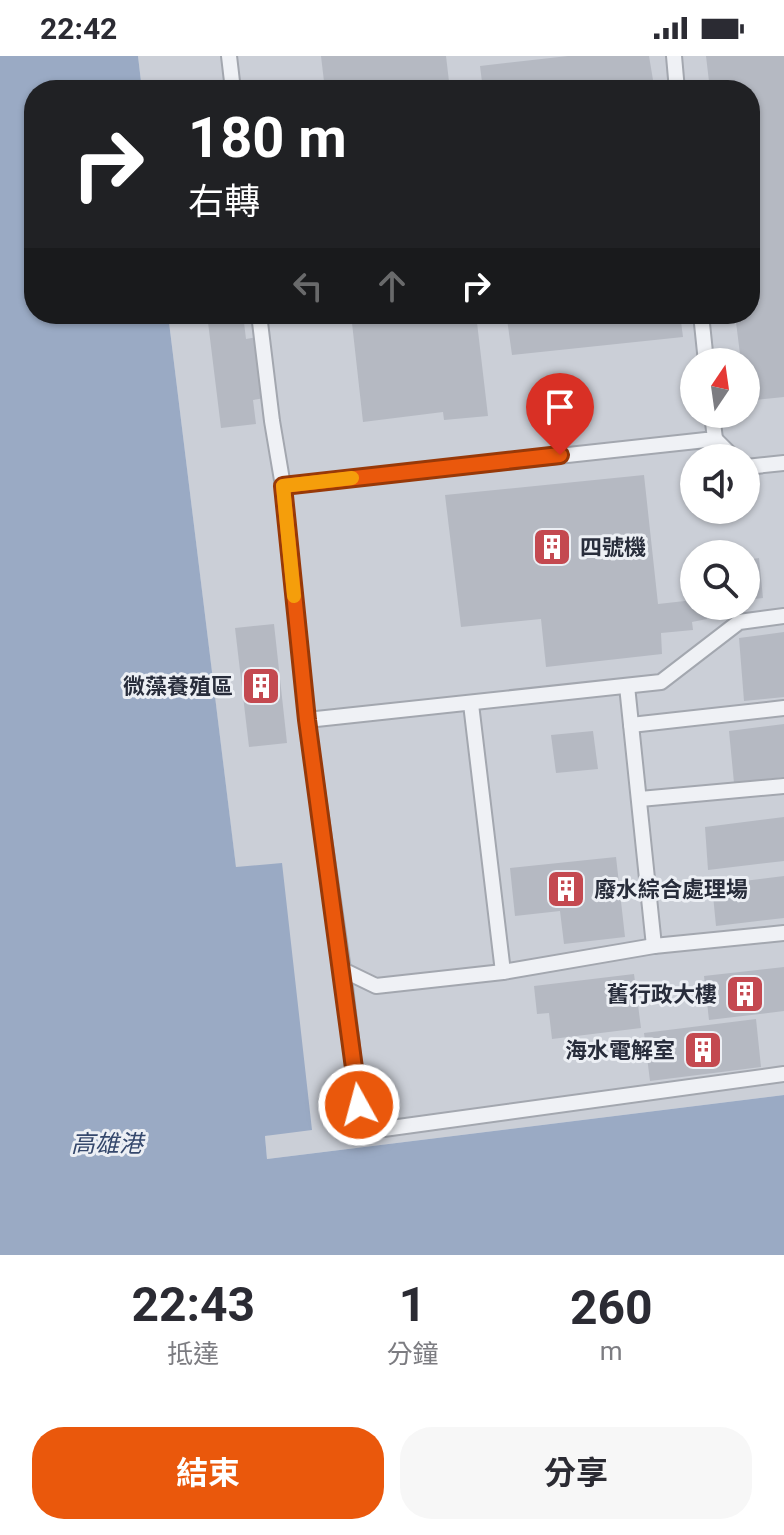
<!DOCTYPE html>
<html lang="zh-TW">
<meta charset="utf-8">
<style>
body{margin:0;font-family:Roboto,"Noto Sans TC",sans-serif;background:#f7f7f7;color:#2b2b33;height:100vh;display:flex;flex-direction:column;font-size:30px;white-space:nowrap}
*{box-sizing:border-box;margin:0}
p{font-size:26px;color:#7c7c81}
.icon{flex:none;width:44px;height:44px;fill:none;stroke:currentColor;stroke-width:2;stroke-linecap:round;stroke-linejoin:round}
.map{position:relative;height:1199px;overflow:hidden}
.details{display:flex;flex-direction:column;background:#fff;flex:1}
.details>*{flex:none}
.guide{position:absolute;left:24px;top:24px;width:736px;height:244px;border-radius:32px;box-shadow:0 2px 6px #0004;background:#202124;color:#fff;overflow:hidden}
.needle{width:52px;rotate:13deg}
.controls{position:absolute;left:680px;top:292px;display:grid;gap:16px}
.controls a{display:grid;place-items:center;width:80px;height:80px;border-radius:50%;background:#fff;box-shadow:0 2px 6px #0004;font-size:40px}
.pin{position:absolute;display:grid;place-items:center;width:68px;height:68px;color:#fff;margin:-82px -34px;border-radius:50% 50% 50% 0;rotate:-45deg;box-shadow:0 0 8px #0007}
.pin .icon{rotate:45deg}
.me{position:absolute;width:88px;margin:-44px;rotate:353deg;stroke-linejoin:round;filter:drop-shadow(0 0 6px #0008)}
.turn{display:flex;align-items:center;gap:28px;height:168px;padding:0 32px;font-size:36px}
.turn .icon{width:104px;height:104px;stroke-width:2.5}
.turn b{display:block;font-size:56px;line-height:68px}
.lanes{display:flex;align-items:center;height:76px;padding:0 32px;background:#0003;justify-content:center;gap:40px;direction:ltr}
.lanes .off{opacity:.35}
.eta{display:flex;justify-content:space-evenly;align-items:center;height:136px;text-align:center}
.eta b{font-size:48px;font-weight:700;line-height:56px}
.action{display:flex;gap:16px;margin-top:auto;padding:16px 32px}
.action a{flex:1;height:92px;border-radius:32px;background:#ea580c;color:#fff;font-size:32px;font-weight:700;line-height:92px;text-align:center}
.action a+a{background:#f7f7f7;color:#2b2b33}
.status{display:flex;justify-content:space-between;align-items:center;height:56px;padding:0 40px;background:#fff;direction:ltr}
.status svg{height:22px;fill:currentColor}
.map>svg:first-child{display:block}
.built{fill:#cbcfd7;fill-rule:evenodd}
.water{fill:#9aaac4}
.building{fill:#b5b9c2}
.lines{fill:none;stroke-linecap:round;stroke-linejoin:round}
.lane-casing{stroke:#a3a7af;stroke-width:18}
.lane{stroke:#eff1f5;stroke-width:14}
.route-casing{stroke:#983908;stroke-width:20}
.route{stroke:#ea580c;stroke-width:14}
.slow{stroke:#f59e0b;stroke-width:14}
.labels{text-anchor:middle;stroke-width:6;stroke-linejoin:round;paint-order:stroke}
.poi-label{font-size:22px;font-weight:bold;fill:#282d3b;stroke:#eceff4;text-anchor:end}
.water-label{font-size:24px;font-style:italic;fill:#35486c;stroke:#eceff4}
</style>
<div class="status"><b>22:42</b><svg viewBox="0 0 49 12"><path d="M0 12V9h3v3zM5 12V6h3v6zM10 12V3h3v9zM15 12V0h3v12zM26 1h20v11H26zM47 4h2v5h-2z"/></svg></div>
<div class="map">
<svg width="784" height="1199" viewBox="0 0 784 1199">
<rect width="100%" height="100%" fill="#dde0e6"/>
<!-- built -->
<path class="built" d="M138 0H784V1039L267 1103 265 1080 287 1075 254 810 236 812 168 258H750V34H142ZM694 306H746V358H694ZM694 402H746V454H694ZM694 498H746V550H694Z"/>
<!-- water -->
<polygon class="water" points="0,0 138,0 142,34 34,34 34,258 168,258 236,811 282,807 312,1074 265,1080 267,1103 784,1039 784,1199 0,1199"/>
<!-- building -->
<g class="building">
<polygon points="321,0 446,0 450,34 325,34"/>
<polygon points="568,0 649,0 654,30 624,34 483,34 480,10"/>
<polygon points="706,0 784,0 784,341 746,345 746,306 741,306 735,258 750,258 750,34 710,34"/>
<polygon points="207,258 243,258 246,283 258,281 265,342 253,344 256,368 221,372"/>
<polygon points="351,258 476,258 488,360 444,364 443,356 363,366"/>
<polygon points="553,258 680,258 683,281 512,299 507,263"/>
<polygon points="644,419 658,548 694,544 694,550 705,550 707,563 692,566 693,574 661,577 662,598 546,611 541,563 461,571 445,439"/>
<polygon points="759,502 763,542 746,544 746,504"/>
<polygon points="274,568 287,687 249,691 235,572"/>
<polygon points="784,576 784,641 744,645 739,582"/>
<polygon points="784,668 784,721 734,727 729,675"/>
<polygon points="593,675 598,713 556,717 551,679"/>
<polygon points="784,761 784,805 708,814 705,771"/>
<polygon points="616,801 625,881 564,888 560,855 515,860 510,812"/>
<polygon points="784,820 784,862 716,870 712,829"/>
<polygon points="784,911 784,955 709,964 704,920"/>
<polygon points="634,918 641,972 552,983 549,957 537,958 534,930"/>
<polygon points="756,963 761,1011 650,1025 644,977"/>
</g>
<g class="lines">
<defs>
<g id="lane">
<polyline points="229,0 233,34"/>
<polyline points="674,0 677,34"/>
<polyline points="259,258 272,365 283,430 307,664 343,914 376,930 503,916 654,890 784,877"/>
<polyline points="701,258 706,306"/>
<polyline points="715,383 734,402"/>
<polyline points="746,411 784,407"/>
<polyline points="283,430 715,383 712,358"/>
<polyline points="627,630 654,890"/>
<polyline points="471,648 503,916"/>
<polyline points="307,664 661,626 739,566 784,560"/>
<polyline points="631,669 784,652"/>
<polyline points="640,743 784,730"/>
<polyline points="343,914 362,1076 784,1018"/>
</g>
</defs>
<!-- lane casing -->
<use href="#lane" class="lane-casing"/>
<!-- lane -->
<use href="#lane" class="lane"/>
</g>
<g class="lines">
<defs>
<polyline id="route" points="359,1049 307,664 283,430 560,399"/>
</defs>
<!-- route casing -->
<use href="#route" class="route-casing"/>
<!-- route -->
<use href="#route" class="route"/>
<!-- slow -->
<polyline class="slow" points="294,540 283,430 352,422"/>
</g>
<!-- icons -->
<defs>
<symbol id="building-square" viewBox="-11 -11 22 22"><rect x="-9" y="-9" width="18" height="18" rx="4" fill="#c44950" stroke="#eceff4"/><path d="M-4-6H4V6H1V3H-1V6H-4ZM-2.5-4.3h1.7v1.8h-1.7ZM.8-4.3h1.7v1.8H.8ZM-2.5-1h1.7V.8h-1.7ZM.8-1h1.7V.8H.8Z" fill="#fff"/></symbol>
</defs>
<g fill-rule="evenodd">
<use href="#building-square" x="530" y="469" width="44" height="44"/>
<use href="#building-square" x="239" y="608" width="44" height="44"/>
<use href="#building-square" x="544" y="811" width="44" height="44"/>
<use href="#building-square" x="723" y="916" width="44" height="44"/>
<use href="#building-square" x="681" y="972" width="44" height="44"/>
</g>
<g class="labels">
<!-- poi labels -->
<g class="poi-label">
<text x="580" y="499" text-anchor="start">四號機</text>
<text x="233" y="638">微藻養殖區</text>
<text x="594" y="841" text-anchor="start">廢水綜合處理場</text>
<text x="717" y="946">舊行政大樓</text>
<text x="675" y="1002">海水電解室</text>
</g>
<!-- water labels -->
<g class="water-label">
<text x="107" y="1096">高雄港</text>
</g>
</g>
</svg>
<div class="controls">
<a><svg class="needle" viewBox="-14 -14 28 28"><path d="M0-13l5 13h-10z" fill="#e53935"/><path d="M0 13l5-13h-10z" fill="#7c7c81"/></svg></a>
<a><svg class="icon" aria-label="sound" viewBox="0 0 24 24"><path d="M4 9h4l5-4v14l-5-4H4zM17 9q2 3 0 6"/></svg></a>
<a><svg class="icon" aria-label="search" viewBox="0 0 24 24"><circle cx="10" cy="10" r="6"/><path d="M15 15l6 6"/></svg></a>
</div>
<div class="pin" style="left:560px;top:399px;background:#d93025"><svg class="icon" aria-label="arrive" viewBox="0 0 24 24"><path d="M6 21V4h12l-3 4 3 4H6"/></svg></div>
<svg class="me" style="left:359px;top:1049px" viewBox="-20 -20 40 40"><circle r="17" fill="#ea580c" stroke="#fff" stroke-width="3"/><path d="M0-11L8 9 0 5-8 9z" fill="#fff"/></svg>
<div class="guide">
<div class="turn"><svg class="icon" aria-label="right" viewBox="0 0 24 24"><path d="M7 20v-9h11M14 6l5 5-5 5"/></svg><div><b>180 m</b>右轉</div></div>
<div class="lanes"><svg class="icon off" aria-label="left" viewBox="0 0 24 24"><path d="M17 20v-9H6M10 6l-5 5 5 5"/></svg><svg class="icon off" aria-label="ahead" viewBox="0 0 24 24"><path d="M12 20V5M6 11l6-6 6 6"/></svg><svg class="icon" aria-label="right" viewBox="0 0 24 24"><path d="M7 20v-9h11M14 6l5 5-5 5"/></svg></div>
</div>
</div>
<section class="details">
<div class="eta">
<div><b>22:43</b><p>抵達</p></div>
<div><b>1</b><p>分鐘</p></div>
<div><b>260</b><p>m</p></div>
</div>
<div class="action"><a>結束</a><a>分享</a></div>
</section>
